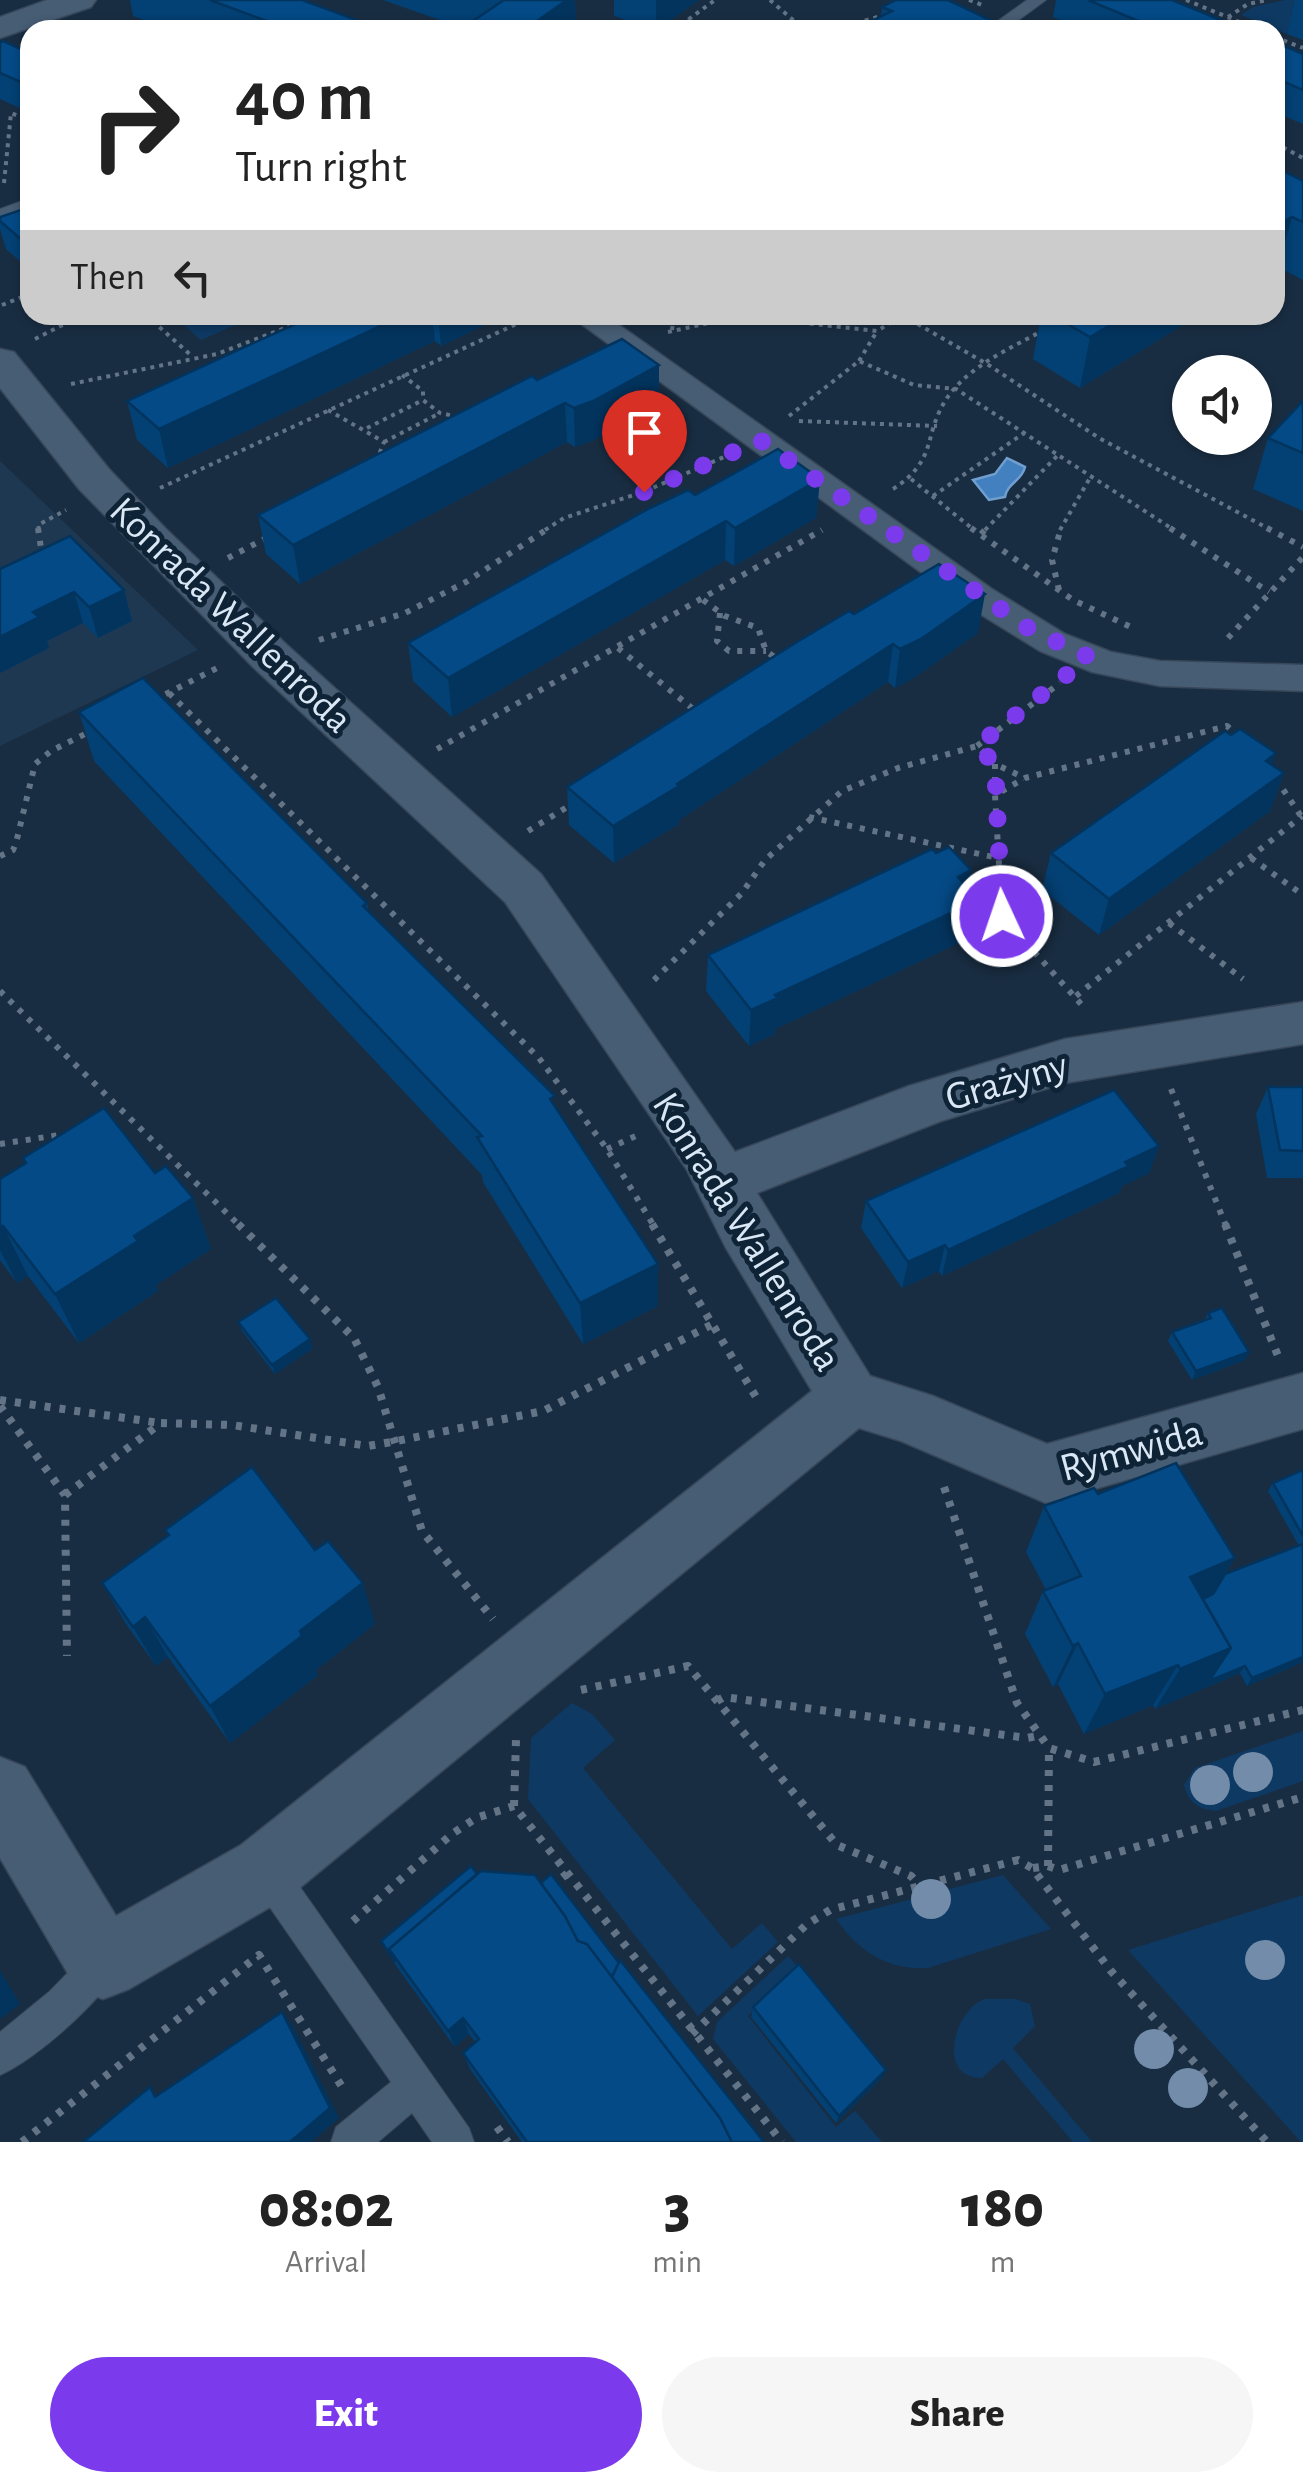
<!DOCTYPE html>
<meta charset="utf-8">
<style>
body{margin:0;font-family:"Alegreya Sans",sans-serif;background:#f6f6f6;color:#222;height:100vh;display:flex;flex-direction:column;font-size:38px;white-space:nowrap}
*{box-sizing:border-box;margin:0}
p{font-size:32px;color:#767676}
.icon{flex:none;width:55px;height:55px;fill:none;stroke:currentColor;stroke-width:2;stroke-linecap:round;stroke-linejoin:round}
.map{position:relative;height:2142px;overflow:hidden}
.details{display:flex;flex-direction:column;background:#fff;flex:1}
.details>*{flex:none}
.hud{position:absolute;left:20px;top:20px;width:1265px;height:305px;border-radius:30px;box-shadow:0 2px 8px #0004;background:#fff;color:#222;overflow:hidden}
.tools{position:absolute;left:1172px;top:355px;display:grid;gap:20px}
.tools a{display:grid;place-items:center;width:100px;height:100px;border-radius:50%;background:#fff;box-shadow:0 2px 8px #0004;font-size:50px}
.pin{position:absolute;display:grid;place-items:center;width:85px;height:85px;color:#fff;margin:-102px -42px;border-radius:50% 50% 50% 0;rotate:-45deg;box-shadow:0 0 10px #0007}
.pin .icon{rotate:45deg}
.me{position:absolute;width:110px;margin:-55px;rotate:357deg;stroke-linejoin:round;filter:drop-shadow(0 0 8px #0008)}
.turn{display:flex;align-items:center;gap:35px;height:210px;padding:0 50px;font-size:45px}
.turn .icon{width:130px;height:130px;stroke-width:2.5}
.turn b{display:block;font-size:70px;line-height:85px}
.then{display:flex;align-items:center;height:95px;padding:0 50px;background:#0003;gap:20px;font-size:38px}
.eta{display:flex;justify-content:space-evenly;align-items:center;height:170px;text-align:center}
.eta b{font-size:60px;font-weight:800;line-height:70px}
.button{display:flex;gap:20px;margin-top:auto;padding:20px 50px}
.button a{flex:1;height:115px;border-radius:60px;background:#7c3aed;color:#fff;font-size:40px;font-weight:800;line-height:115px;text-align:center}
.button a+a{background:#f6f6f6;color:#222}
.map>svg:first-child{display:block}
.built{fill:#1f3851}
.green{fill:#0e3963}
.water{fill:#4380bf;stroke:#709fcf;stroke-width:2.5}
.lines{fill:none;stroke-linecap:round;stroke-linejoin:round}
.service-casing{stroke:#374759;stroke-width:2}
.pedestrian-casing{stroke:#374759;stroke-width:3}
.minor-casing{stroke:#374759;stroke-width:3}
.path-far2{stroke:#637487;stroke-width:4;stroke-dasharray:4 5;stroke-linecap:butt}
.path-far1{stroke:#637487;stroke-width:6;stroke-dasharray:5 8;stroke-linecap:butt}
.path{stroke:#637487;stroke-width:8;stroke-dasharray:6 9;stroke-linecap:butt}
.service{fill:#475d74;fill-rule:evenodd}
.pedestrian{fill:#475d74;fill-rule:evenodd}
.minor{fill:#475d74;fill-rule:evenodd}
.tree{fill:#728ca9}
.wall{fill:#034073}
.shaded-wall{fill:#03345e}
.building{fill:#044a86;stroke:#03345e;stroke-width:2.5}
.route{stroke:#7c3aed;stroke-width:18;stroke-dasharray:0 32.4}
.labels{text-anchor:middle;stroke-width:10;stroke-linejoin:round;paint-order:stroke}
.street-label{font-size:40px;fill:#dae7f5;stroke:#0f2337}
</style>
<div class="map">
<svg width="1303" height="2142" viewBox="0 0 1303 2142">
<rect width="100%" height="100%" fill="#192d42"/>
<!-- built -->
<polygon class="built" points="0,461 198,650 0,746"/>
<!-- green -->
<g class="green">
<polygon points="1285,0 1303,0 1287,34 1241,15 1253,7"/>
<polygon points="172,315 259,315 201,340"/>
<polygon points="572,1703 592,1714 615,1740 583,1768 732,1949 762,1923 778,1942 698,2016 528,1799 531,1738"/>
<path d="M1303 1731V1781L1216 1811C1198 1809 1189 1803 1184 1785L1195 1768Z"/>
<path d="M1003 1875 1051 1929 928 1968C887 1970 859 1952 836 1919Z"/>
<polygon points="1303,1895 1303,2142 1301,2142 1128,1950"/>
<polygon points="788,1956 798,1967 748,2016 836,2127 855,2111 882,2142 796,2142 713,2039 717,2022"/>
<path d="M985 1999H1015L1030 2004 1035 2026 1013 2048 1092 2142H1073L1003 2059 982 2078C935 2078 955 2008 985 1999Z"/>
</g>
<!-- water -->
<path class="water" d="M1007 458 1025 467C1022 481 1007 483 1005 497L989 500 973 480 995 474Z"/>
<g class="lines">
<defs>
<g id="service">
<polygon points="1027,0 1046,0 1005,30 985,30"/>
<polygon points="30,198 30,210 0,221 0,209"/>
<polygon points="266,1852 279,1857 469,2128 474,2142 432,2142 412,2113 378,2142 331,2142 336,2127 391,2082 253,1883 248,1870 253,1857"/>
<path d="M102 1946 115 1951 120 1964C106 1998 34 2061 0 2075V2032L50 1991 89 1951Z"/>
</g>
<polygon id="pedestrian" points="569,315 605,315 992,589 1065,634 1111,652 1160,661 1303,665 1303,691 1160,686 1092,672 1040,651 967,606"/>
<g id="minor">
<polygon points="47,0 96,0 91,7 0,38 0,17"/>
<polygon points="0,349 14,352 109,469 165,528 287,645 541,874 735,1152 909,1086 1065,1039 1303,1002 1303,1044 1065,1083 941,1121 757,1193 870,1376 933,1396 1047,1444 1303,1373 1303,1429 1046,1503 901,1441 859,1428 291,1895 129,1989 103,1999 77,1989 0,1858 0,1757 25,1767 116,1916 241,1845 812,1391 726,1248 687,1170 505,902 253,667 79,489 0,388"/>
</g>
</defs>
<!-- service casing -->
<use href="#service" class="service-casing"/>
<!-- pedestrian casing -->
<use href="#pedestrian" class="pedestrian-casing"/>
<!-- minor casing -->
<use href="#minor" class="minor-casing"/>
<!-- path-far2 -->
<g class="path-far2">
<polyline points="770,0 800,26"/>
<polyline points="969,0 982,5"/>
<polyline points="1186,0 1259,30"/>
<polyline points="1228,17 1248,4 1267,0"/>
<polyline points="687,21 719,30"/>
<polyline points="571,24 589,30"/>
<polyline points="674,30 715,0"/>
<polyline points="767,30 835,29 888,14"/>
<polyline points="1275,37 1303,48"/>
<polyline points="1275,143 1303,158"/>
<polyline points="4,183 11,113 30,121"/>
<polyline points="2,305 30,294"/>
<polyline points="146,315 193,357"/>
<polyline points="902,315 987,364 1099,438 1271,530"/>
<polyline points="672,330 674,315"/>
<polyline points="668,332 740,316 877,331 903,315"/>
<polyline points="35,339 82,315"/>
<polyline points="859,361 877,331"/>
<polyline points="402,375 423,391 423,400 440,413 459,417"/>
<polyline points="71,384 217,354 319,315"/>
<polyline points="328,410 384,442 380,452 385,455"/>
<polyline points="789,416 859,361 914,385 956,389 1174,530"/>
<polyline points="799,421 937,426"/>
<polyline points="367,428 423,400"/>
<polyline points="384,442 440,413"/>
<polyline points="911,479 974,530"/>
<polyline points="160,488 536,315"/>
<path d="M893 489C939 459 922 436 947 398 969 366 1009 349 1042 331"/>
<polyline points="933,496 1024,433"/>
<polyline points="39,530 38,525 66,510"/>
<polyline points="545,530 564,518 643,492 724,457"/>
<polyline points="985,530 1058,455"/>
<polyline points="1060,530 1091,476"/>
</g>
<!-- path-far1 -->
<g class="path-far1">
<polyline points="38,528 42,555"/>
<polyline points="971,528 1073,600 1133,628"/>
<polyline points="1170,528 1269,592"/>
<polyline points="1267,528 1303,547"/>
<polyline points="981,534 987,528"/>
<polyline points="228,558 270,536"/>
<polyline points="1059,590 1052,560 1061,528"/>
<polyline points="703,600 725,616 758,628 766,651 777,659"/>
<polyline points="720,613 717,641 729,651 766,651"/>
<polyline points="1228,638 1303,557"/>
<polyline points="319,640 405,613 466,582 549,528"/>
<polyline points="618,648 698,713"/>
<polyline points="169,693 539,1058 607,1149 654,1226"/>
<polyline points="154,700 219,667"/>
<polyline points="977,746 1060,683"/>
<polyline points="437,749 822,530"/>
<polyline points="995,764 995,794"/>
<polyline points="1276,779 1303,819"/>
<polyline points="809,817 998,858"/>
<polyline points="528,831 572,804"/>
<polyline points="0,856 13,850 16,843 35,764 51,751 89,732"/>
<polyline points="1251,858 1303,895"/>
<polyline points="1169,923 1243,979"/>
<polyline points="654,980 742,893 765,860 842,791 898,768 977,746 995,764 1025,778"/>
<polyline points="0,991 240,1226"/>
<polyline points="1076,996 1302,816"/>
<polyline points="1081,1004 1002,916 995,795 1025,778 1227,726 1238,736"/>
<polyline points="1171,1089 1226,1226"/>
<polyline points="0,1144 66,1134"/>
<polyline points="607,1149 638,1135"/>
</g>
<!-- path -->
<g class="path">
<polyline points="238,1224 354,1338 378,1387 422,1531 493,1619"/>
<polyline points="652,1224 759,1402"/>
<polyline points="1225,1224 1278,1356"/>
<polyline points="0,1400 160,1423"/>
<polyline points="0,1406 65,1495 67,1656"/>
<polyline points="944,1487 1017,1703 1049,1748"/>
<polyline points="65,1495 161,1423 232,1425 368,1446 397,1441 543,1411 711,1325"/>
<polyline points="581,1690 688,1666 837,1845 911,1876 918,1884"/>
<polyline points="717,1701 724,1697 1027,1738 1037,1736"/>
<polyline points="514,1806 516,1740"/>
<polyline points="1048,1866 1049,1748 1094,1762 1303,1710"/>
<polyline points="1033,1868 1048,1866 1059,1870 1303,1797"/>
<polyline points="551,1887 569,1872"/>
<polyline points="353,1921 452,1834 476,1818 514,1806 782,2142"/>
<polyline points="692,2034 806,1925 830,1910 1018,1860 1032,1868 1111,1971 1267,2142"/>
<polyline points="497,2127 508,2142"/>
<polyline points="22,2142 259,1955 344,2090"/>
</g>
<!-- service -->
<use href="#service" class="service"/>
<!-- pedestrian -->
<use href="#pedestrian" class="pedestrian"/>
<!-- minor -->
<use href="#minor" class="minor"/>
</g>
<!-- trees -->
<g class="tree">
<circle cx="1253" cy="1772" r="20"/>
<circle cx="1210" cy="1785" r="20"/>
<circle cx="931" cy="1899" r="20"/>
<circle cx="1265" cy="1960" r="20"/>
<circle cx="1154" cy="2049" r="20"/>
<circle cx="1188" cy="2088" r="20"/>
</g>
<!-- wall -->
<g class="wall">
<polygon points="130,0 302,0 384,30 170,30 133,16"/>
<polygon points="383,0 575,0 576,30 468,30"/>
<polygon points="614,0 699,0 656,30 614,16"/>
<polygon points="1056,0 1172,0 1245,30 1083,30 1053,17"/>
<polygon points="1295,0 1303,0 1303,40 1287,34"/>
<polygon points="882,7 1011,30 881,17"/>
<polygon points="1275,42 1303,54 1303,124 1275,112"/>
<polygon points="0,43 30,53 30,113 0,99"/>
<polygon points="1303,181 1303,280 1278,267 1275,269"/>
<polygon points="30,207 30,270 6,249 0,229 0,217"/>
<polygon points="315,315 505,315 441,346 435,341 168,468 137,440 127,401"/>
<polygon points="1041,315 1199,315 1080,388 1033,359"/>
<polygon points="537,380 659,404 594,440 575,447 567,442 300,584 266,554 258,515"/>
<polygon points="1303,401 1303,511 1253,489 1268,438"/>
<polygon points="820,479 816,518 734,566 725,560 452,717 413,681 408,643 695,495"/>
<polygon points="0,569 124,590 132,621 98,638 83,623 47,641 49,648 0,673"/>
<polygon points="854,614 978,633 915,677 895,688 888,682 679,820 679,824 614,863 569,825 567,787"/>
<polygon points="79,712 367,903 369,912 556,1108 658,1264 658,1306 583,1344 483,1182 482,1175 94,761"/>
<polygon points="1272,765 1284,773 1270,811 1099,935 1042,890 1051,853"/>
<polygon points="968,888 972,937 775,1029 775,1034 749,1046 706,991 708,955"/>
<polygon points="1268,1087 1303,1087 1303,1178 1267,1178 1256,1114"/>
<polygon points="1159,1146 1149,1173 1122,1186 1119,1193 942,1276 939,1271 902,1288 861,1228 866,1201"/>
<polygon points="23,1158 155,1173 193,1198 211,1249 156,1285 158,1291 79,1343 28,1276 17,1283 0,1260 0,1179 25,1164"/>
<polygon points="1208,1313 1249,1352 1245,1360 1192,1380 1168,1341 1172,1332 1204,1321"/>
<polygon points="238,1322 313,1348 275,1374 242,1331"/>
<polygon points="1303,1470 1303,1662 1247,1686 1240,1673 1155,1709 1153,1705 1084,1734 1058,1684 1053,1687 1025,1634 1043,1591 1046,1590 1026,1552 1044,1506 1098,1494 1235,1558 1225,1574 1299,1546 1268,1491 1273,1483"/>
<polygon points="165,1530 315,1550 375,1624 316,1670 318,1675 230,1743 168,1657 156,1666 126,1624 102,1583 168,1536"/>
<polygon points="477,1874 541,1883 619,1963 764,2142 522,2142 470,2069 463,2053 476,2043 469,2034 455,2047 397,1967 381,1941"/>
<polygon points="753,2007 882,2078 836,2123 751,2017"/>
</g>
<!-- shaded-wall -->
<g class="shaded-wall">
<polygon points="567,0 575,0 576,30 524,30"/>
<polygon points="656,0 699,0 656,30"/>
<polygon points="1292,217 1278,267 1275,269 1275,227"/>
<polygon points="404,315 432,315 435,341 168,468 159,429"/>
<polygon points="438,315 505,315 441,346"/>
<polygon points="1127,315 1199,315 1080,388 1090,337"/>
<polygon points="659,365 659,404 594,440 575,447 574,408"/>
<polygon points="565,403 567,442 300,584 293,545"/>
<polygon points="820,479 816,518 734,566 735,528"/>
<polygon points="726,521 725,560 452,717 448,678"/>
<polygon points="124,590 132,621 98,638 89,607"/>
<polygon points="74,592 83,623 47,641 49,648 0,673 0,637 33,612"/>
<polygon points="985,594 978,633 915,677 895,688 900,649"/>
<polygon points="893,644 888,682 679,820 679,824 614,863 613,826"/>
<polygon points="1276,753 1264,787 1284,773 1270,811 1099,935 1109,899"/>
<polygon points="971,870 964,907 979,900 972,937 775,1029 775,1034 749,1046 751,1010 958,877"/>
<polygon points="1159,1146 1149,1173 1122,1186 1119,1193 942,1276 948,1250"/>
<polygon points="193,1198 211,1249 156,1285 158,1291 79,1343 55,1294 134,1236"/>
<polygon points="3,1226 28,1276 17,1283 0,1250 0,1227"/>
<polygon points="945,1245 939,1271 902,1288 908,1262"/>
<polygon points="658,1264 658,1306 583,1344 580,1303"/>
<polygon points="310,1339 313,1348 275,1374 272,1365"/>
<polygon points="1249,1352 1245,1360 1192,1380 1196,1371"/>
<polygon points="1235,1558 1208,1602 1172,1618 1190,1577"/>
<polygon points="363,1583 375,1624 316,1670 318,1675 230,1743 210,1706 300,1631"/>
<polygon points="145,1617 168,1657 156,1666 133,1627"/>
<polygon points="1078,1643 1058,1684 1053,1687 1073,1646"/>
<polygon points="1231,1648 1245,1666 1240,1673 1155,1709 1180,1669"/>
<polygon points="1303,1657 1303,1662 1247,1686 1252,1678"/>
<polygon points="1178,1665 1153,1705 1084,1734 1105,1694"/>
<polygon points="0,1970 20,2004 0,2019"/>
<polygon points="282,2012 292,2025 339,2118 311,2142 290,2142"/>
<polygon points="463,2018 469,2034 455,2047 448,2031"/>
<polygon points="886,2070 882,2078 836,2123 839,2116"/>
</g>
<!-- building -->
<g class="building">
<polygon points="210,0 302,0 384,30 291,30"/>
<polygon points="504,0 567,0 524,30 484,30 467,25"/>
<polygon points="896,0 948,0 1011,30 853,30 892,11 882,7"/>
<polygon points="1088,0 1172,0 1245,30 1160,30"/>
<polygon points="3,41 30,53 30,86 0,73 0,43"/>
<polygon points="1275,42 1303,54 1303,90 1275,78"/>
<polygon points="1275,167 1303,181 1303,222 1292,217 1275,227"/>
<polygon points="30,207 30,247 0,221 0,217"/>
<polygon points="315,315 404,315 159,429 127,401"/>
<polygon points="1052,315 1127,315 1090,337"/>
<polygon points="622,339 659,365 593,401 574,408 565,403 293,545 258,515 532,376 537,380"/>
<polygon points="1303,401 1303,453 1268,438"/>
<polygon points="778,449 820,479 735,528 726,521 448,678 408,643 650,508 688,490 695,495"/>
<polygon points="70,536 124,590 89,607 74,592 33,612 39,617 0,637 0,569"/>
<polygon points="939,564 985,594 921,639 900,649 893,644 677,784 679,786 613,826 567,787 797,642 849,611 854,614"/>
<polygon points="143,678 367,903 363,906 555,1096 550,1099 658,1264 580,1303 477,1137 482,1136 79,712"/>
<polygon points="1240,729 1276,753 1266,761 1284,773 1109,899 1051,853 1225,731 1231,735"/>
<polygon points="949,847 971,870 958,877 979,900 775,995 778,998 751,1010 708,955 932,849 936,853"/>
<polygon points="1268,1087 1303,1087 1303,1151 1280,1150"/>
<polygon points="1114,1090 1159,1146 1125,1162 1129,1166 948,1250 945,1245 908,1262 866,1201"/>
<polygon points="104,1108 155,1173 166,1166 193,1198 134,1236 138,1241 55,1294 3,1226 0,1227 0,1179 26,1163 23,1158"/>
<polygon points="276,1298 310,1339 272,1365 238,1322"/>
<polygon points="1222,1308 1249,1352 1196,1371 1172,1332 1211,1318 1208,1313"/>
<polygon points="1176,1463 1235,1558 1190,1577 1231,1648 1180,1669 1178,1665 1105,1694 1078,1643 1073,1646 1043,1591 1081,1576 1044,1506 1094,1488 1098,1494"/>
<polygon points="252,1467 315,1550 328,1541 363,1583 300,1631 302,1636 210,1706 145,1617 133,1627 102,1583 169,1535 165,1530"/>
<polygon points="1303,1470 1303,1536 1273,1483"/>
<polygon points="1303,1544 1303,1657 1252,1678 1245,1666 1209,1681 1231,1648 1203,1599 1213,1594 1225,1574"/>
<polygon points="471,1866 477,1874 389,1949 395,1962 381,1941"/>
<polygon points="481,1871 535,1875 565,1916 578,1941 587,1944 720,2118 732,2142 527,2142 463,2053 479,2039 463,2018 448,2031 389,1949"/>
<polygon points="551,1874 619,1963 612,1977 587,1944 578,1941 565,1916 541,1883"/>
<polygon points="620,1960 764,2142 732,2142 720,2118 612,1977"/>
<polygon points="799,1964 886,2070 839,2116 753,2007"/>
<polygon points="282,2012 330,2108 290,2142 83,2142 150,2087 155,2097"/>
</g>
<g class="lines">
<!-- route -->
<polyline class="route" points="644,492 760,440 1028,628 1089,657 977,746 995,764 1002,916"/>
</g>
<g class="labels">
<!-- street labels -->
<g class="street-label">
<text transform="translate(232 614) rotate(44)" y="14">Konrada Wallenroda</text>
<text transform="translate(1006 1080) rotate(-16)" y="14">Grażyny</text>
<text transform="translate(748 1231) rotate(58)" y="14">Konrada Wallenroda</text>
<text transform="translate(1131 1449) rotate(-15)" y="14">Rymwida</text>
</g>
</g>
</svg>
<div class="tools">
<a><svg class="icon" aria-label="sound" viewBox="0 0 24 24"><path d="M4 9h4l5-4v14l-5-4H4zM17 9q2 3 0 6"/></svg></a>
</div>
<div class="pin" style="left:644px;top:492px;background:#d93025"><svg class="icon" aria-label="arrive" viewBox="0 0 24 24"><path d="M6 21V4h12l-3 4 3 4H6"/></svg></div>
<svg class="me" style="left:1002px;top:916px" viewBox="-20 -20 40 40"><circle r="17" fill="#7c3aed" stroke="#fff" stroke-width="3"/><path d="M0-11L8 9 0 5-8 9z" fill="#fff"/></svg>
<div class="hud">
<div class="turn"><svg class="icon" aria-label="right" viewBox="0 0 24 24"><path d="M7 20v-9h11M14 6l5 5-5 5"/></svg><div><b>40 m</b>Turn right</div></div>
<div class="then">Then<svg class="icon" aria-label="left" viewBox="0 0 24 24"><path d="M17 20v-9H6M10 6l-5 5 5 5"/></svg></div>
</div>
</div>
<section class="details">
<div class="eta">
<div><b>08:02</b><p>Arrival</p></div>
<div><b>3</b><p>min</p></div>
<div><b>180</b><p>m</p></div>
</div>
<div class="button"><a>Exit</a><a>Share</a></div>
</section>
